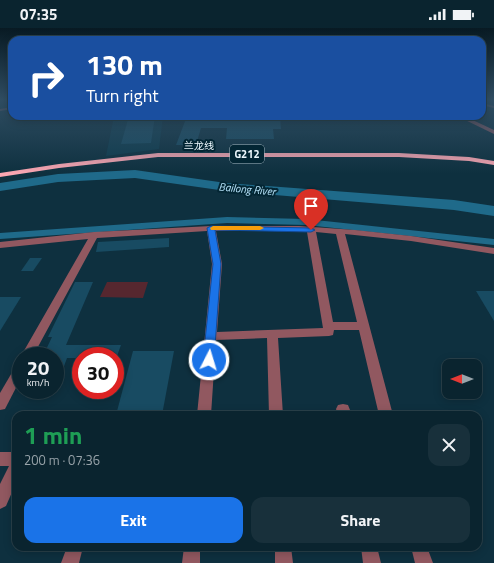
<!DOCTYPE html>
<meta charset="utf-8">
<style>
body{margin:0;font-family:"Titillium Web","Noto Sans SC",sans-serif;background:#18303b;color:#f1f3f6;height:100vh;display:flex;flex-direction:column;font-size:15px;white-space:nowrap}
*{box-sizing:border-box;margin:0}
p{font-size:13px;color:#99a4aa}
.icon{flex:none;width:22px;height:22px;fill:none;stroke:currentColor;stroke-width:2;stroke-linecap:round;stroke-linejoin:round}
.map{position:relative;flex:1;overflow:hidden}
.panel{position:absolute;left:12px;top:383px;width:470px;height:140px;display:flex;flex-direction:column;background:#0a242f;border-radius:12px;box-shadow:0 2px 10px #0003,0 0 0 1px #2a414b}
.panel>*{flex:none}
.banner{position:absolute;left:8px;top:8px;width:478px;height:84px;border-radius:12px;box-shadow:0 2px 10px #0003,0 0 0 1px #2a414b;background:#1a4fa0;color:#fff;overflow:hidden}
.needle{width:26px;rotate:270deg}
.fabs{position:absolute;left:442px;top:331px;display:grid;gap:8px}
.fabs a{display:grid;place-items:center;width:40px;height:40px;border-radius:8px;background:#0a242f;box-shadow:0 2px 10px #0003,0 0 0 1px #2a414b;font-size:20px}
.speed{position:absolute;left:12px;top:319px;display:flex;gap:8px;font-size:20px;font-weight:700;text-align:center}
.speed>*{display:grid;place-content:center;width:52px;height:52px;border-radius:50%;background:#0a242f;box-shadow:0 2px 10px #0003,0 0 0 1px #2a414b;line-height:1}
.speed small{font-size:10px;font-weight:400}
.speed .limit{border:6px solid #d22;background:#fff;color:#111}
.pin{position:absolute;display:grid;place-items:center;width:34px;height:34px;color:#fff;margin:-41px -17px;border-radius:50% 50% 50% 0;rotate:-45deg;box-shadow:0 0 4px #0007}
.pin .icon{rotate:45deg}
.me{position:absolute;width:44px;margin:-22px;rotate:5deg;stroke-linejoin:round;filter:drop-shadow(0 0 3px #0008)}
.turn{display:flex;align-items:center;gap:14px;height:84px;padding:0 12px;font-size:18px}
.turn .icon{width:52px;height:52px;stroke-width:2.5}
.turn b{display:block;font-size:28px;line-height:34px}
.round{display:grid;place-items:center;flex:none;width:42px;height:42px;border-radius:12px;background:#18303b}
.summary{display:flex;align-items:center;justify-content:space-between;height:68px;padding:0 12px}
h1{font-size:24px;font-weight:700;line-height:30px;color:#1e9e55}
.button{display:flex;gap:8px;margin-top:auto;padding:8px 12px}
.button a{flex:1;height:46px;border-radius:12px;background:#1a73e8;color:#fff;font-size:16px;font-weight:700;line-height:46px;text-align:center}
.button a+a{background:#18303b;color:#f1f3f6}
.status{display:flex;justify-content:space-between;align-items:center;height:28px;padding:0 20px;background:#0a242f;direction:ltr}
.status svg{height:11px;fill:currentColor}
.map>svg:first-child{display:block}
.built{fill:#0e3b4d}
.green{fill:#56272f}
.lines{fill:none;stroke-linecap:round;stroke-linejoin:round}
.canal{fill:#1f6a8a;fill-rule:evenodd}
.river{fill:#1f6a8a;fill-rule:evenodd}
.building{fill:#184b62}
.minor{fill:#915860;fill-rule:evenodd}
.highway{fill:#fba6b2;fill-rule:evenodd}
.route{fill:#1a73e8;stroke:#114b97}
.slow{fill:#f59e0b}
.labels{text-anchor:middle;stroke-width:4;stroke-linejoin:round;paint-order:stroke}
.far-street-label{font-size:10px;fill:#ecf7fd;stroke:#032634}
.shield{fill:#032634;stroke:#a6b8c1;stroke-width:1}
.shield-label{font-size:11px;font-weight:bold;fill:#ecf7fd}
.far-water-label{font-size:11px;font-style:italic;fill:#b7e3fa;stroke:#032634}
</style>
<div class="status"><b>07:35</b><svg viewBox="0 0 49 12"><path d="M0 12V9h3v3zM5 12V6h3v6zM10 12V3h3v9zM15 12V0h3v12zM26 1h20v11H26zM47 4h2v5h-2z"/></svg></div>
<div class="map">
<svg width="494" height="535" viewBox="0 0 494 535">
<rect width="100%" height="100%" fill="#0e303f"/>
<!-- built -->
<polygon class="built" points="114,88 163,88 159,121 106,128"/>
<!-- green -->
<polygon class="green" points="107,254 148,254 143,270 100,269"/>
<g class="lines">
<!-- canal -->
<polygon class="canal" points="227,189 306,191 494,211 494,217 306,197 227,195 0,211 0,205"/>
<!-- river -->
<polygon class="river" points="135,142 226,155 454,172 494,178 494,188 454,182 226,163 135,150 58,154 0,163 0,155 58,146"/>
</g>
<!-- building -->
<g class="building">
<polygon points="129,88 155,88 151,115 121,116"/>
<polygon points="187,88 280,88 281,101 273,101 274,111 226,111 227,100 201,100 196,117 176,117"/>
<polygon points="169,210 169,219 96,224 98,214"/>
<polygon points="30,230 42,230 33,243 21,243"/>
<polygon points="75,254 93,254 66,317 121,317 117,328 81,328 81,330 67,330 63,341 55,341 55,328 43,328 52,309 48,309"/>
<polygon points="476,263 494,263 494,293"/>
<polygon points="0,269 21,269 0,303"/>
<polygon points="133,323 174,323 162,387 116,387"/>
</g>
<g class="lines">
<!-- minor -->
<g class="minor">
<polygon points="482,75 494,78 494,80 482,77"/>
<polygon points="12,79 12,81 0,83 0,81"/>
<polygon points="457,88 464,88 494,102 494,106"/>
<path d="M211 198H299L355 202 411 208 494 220V226L411 213 345 206 393 387H379L359 302H334L333 307 329 308 278 310 283 387H269L267 310 216 312 211 387H197L212 236 207 203 97 210 33 328H21L88 211 0 220V214L94 204ZM271 202 307 204 323 300 217 304 222 236 216 203ZM316 204 336 206 357 294H333Z"/>
<polygon points="21,334 21,350 5,381 0,382 0,365 17,336"/>
<polygon points="343,376 348,377 352,387 338,387 336,381 338,377"/>
<polygon points="0,424 16,424 16,455 6,478 0,481 0,456 9,438 0,438"/>
<polygon points="67,519 83,519 79,535 61,535"/>
<polygon points="184,519 200,519 200,535 182,535"/>
<polygon points="275,519 291,519 293,535 275,535"/>
<polygon points="361,519 377,519 381,535 363,535"/>
<polygon points="411,519 427,519 433,535 415,535"/>
</g>
<!-- highway -->
<polygon class="highway" points="158,125 399,125 469,129 494,133 494,137 469,133 399,129 158,129 59,140 0,149 0,145 59,136"/>
</g>
<!-- sky -->
<linearGradient id="sky" x2="0" y2="1"><stop stop-color="#081a23"/><stop offset="0.49" stop-color="#304e63"/><stop offset="1" stop-color="#304e63" stop-opacity="0"/></linearGradient>
<rect width="494" height="146" fill="url(#sky)"/>
<!-- route -->
<polygon class="route" points="211,198 311,200 315,202 311,204 215,202 221,236 214,332 212,335 205,335 203,332 213,236 207,200"/>
<!-- slow -->
<polygon class="slow" points="213,198 260,198 264,200 260,202 211,202 210,200"/>
<g class="labels">
<!-- far-street labels -->
<g class="far-street-label">
<text x="199" y="121">兰龙线</text>
</g>
<!-- shield labels -->
<rect class="shield" x="230" y="117" width="34" height="18" rx="3"/>
<g class="shield-label">
<text x="247" y="130">G212</text>
</g>
<!-- far-water labels -->
<g class="far-water-label">
<text transform="translate(247 161) rotate(5)" y="4">Bailong River</text>
</g>
</g>
</svg>
<div class="fabs">
<a><svg class="needle" viewBox="-14 -14 28 28"><path d="M0-13l5 13h-10z" fill="#e53935"/><path d="M0 13l5-13h-10z" fill="#99a4aa"/></svg></a>
</div>
<div class="speed"><div>20<small>km/h</small></div><div class="limit">30</div></div>
<div class="pin" style="left:311px;top:202px;background:#d93025"><svg class="icon" aria-label="arrive" viewBox="0 0 24 24"><path d="M6 21V4h12l-3 4 3 4H6"/></svg></div>
<svg class="me" style="left:209px;top:332px" viewBox="-20 -20 40 40"><circle r="17" fill="#1a73e8" stroke="#fff" stroke-width="3"/><path d="M0-11L8 9 0 5-8 9z" fill="#fff"/></svg>
<div class="banner">
<div class="turn"><svg class="icon" aria-label="right" viewBox="0 0 24 24"><path d="M7 20v-9h11M14 6l5 5-5 5"/></svg><div><b>130 m</b>Turn right</div></div>
</div>
<section class="panel">
<div class="summary"><div><h1>1 min</h1><p>200 m · 07:36</p></div><a class="round"><svg class="icon" aria-label="close" viewBox="0 0 24 24"><path d="M6 6l12 12M18 6L6 18"/></svg></a></div>
<div class="button"><a>Exit</a><a>Share</a></div>
</section>
</div>
